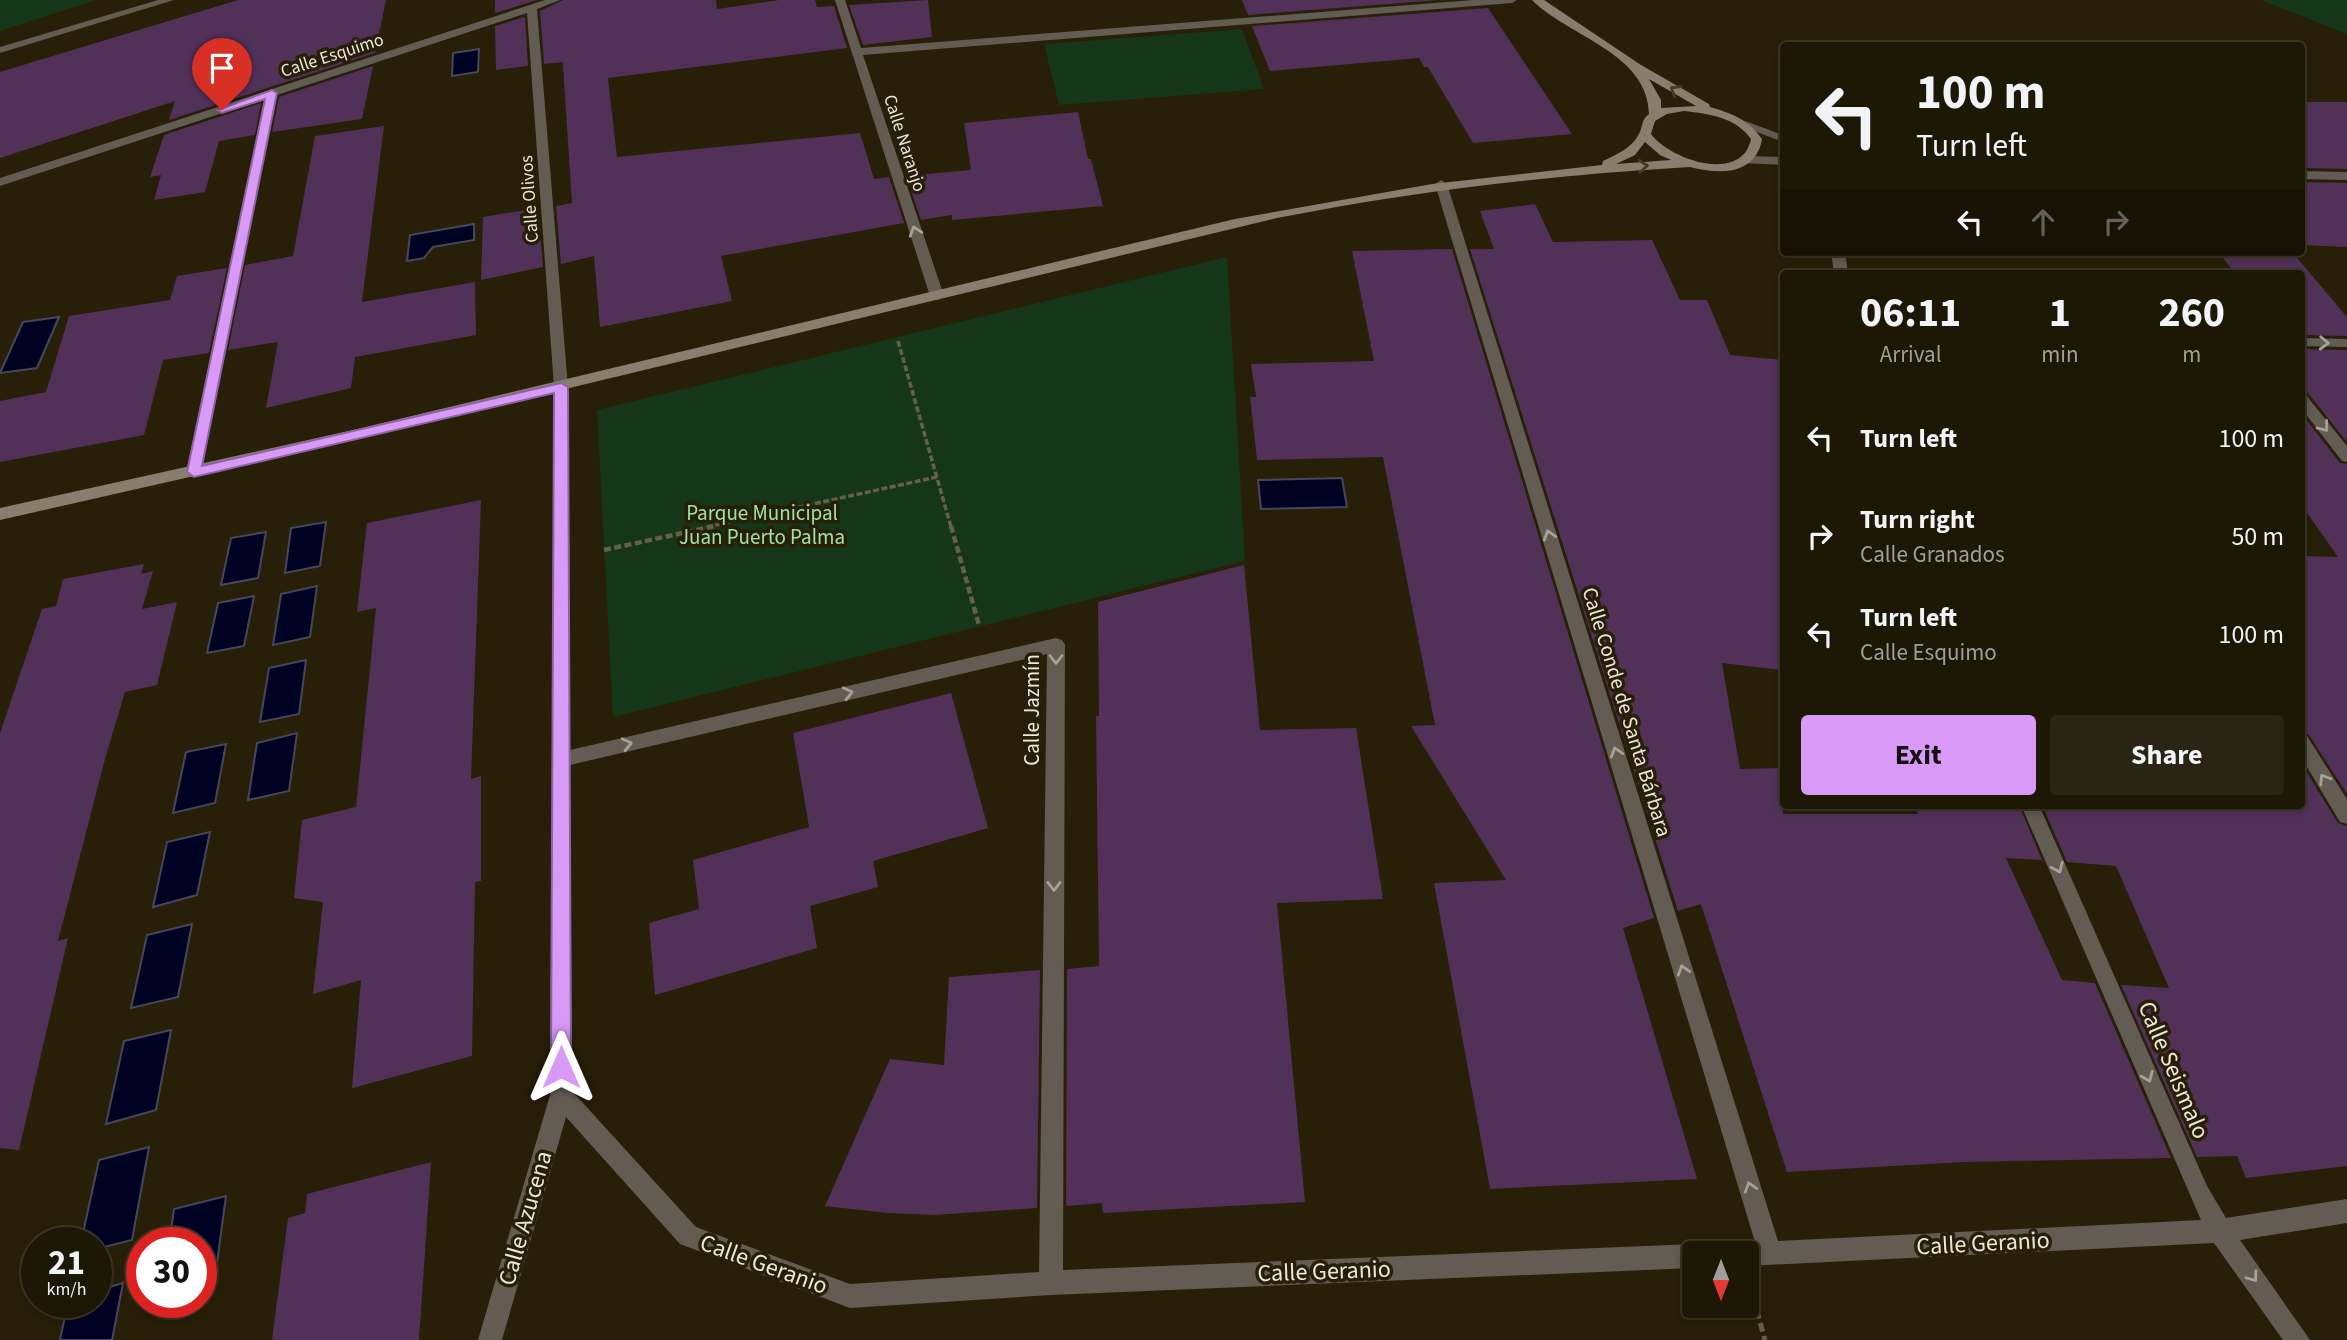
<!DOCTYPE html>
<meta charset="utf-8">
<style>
body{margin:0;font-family:"Source Sans 3",sans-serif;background:#2a2414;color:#f1f3f6;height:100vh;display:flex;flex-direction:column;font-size:26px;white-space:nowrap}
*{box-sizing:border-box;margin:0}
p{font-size:23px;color:#a09f9b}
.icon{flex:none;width:38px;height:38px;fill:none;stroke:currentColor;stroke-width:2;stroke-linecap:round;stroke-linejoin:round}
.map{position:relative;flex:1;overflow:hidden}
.drawer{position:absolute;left:1780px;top:270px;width:525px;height:539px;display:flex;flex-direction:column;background:#1d1706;border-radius:7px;box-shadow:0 4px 10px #0003,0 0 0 2px #3b3628}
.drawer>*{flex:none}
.banner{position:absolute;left:1780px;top:42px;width:525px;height:214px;border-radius:7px;box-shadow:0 4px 10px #0003,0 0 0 2px #3b3628;background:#1d1706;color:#f1f3f6;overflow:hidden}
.needle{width:46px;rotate:180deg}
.fabs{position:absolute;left:1682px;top:1241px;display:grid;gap:14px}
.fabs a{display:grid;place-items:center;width:77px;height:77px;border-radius:7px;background:#1d1706;box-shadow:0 4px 10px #0003,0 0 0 2px #3b3628;font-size:35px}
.speed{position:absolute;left:21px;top:1227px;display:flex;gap:14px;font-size:35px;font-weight:700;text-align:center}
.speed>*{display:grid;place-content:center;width:91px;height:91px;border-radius:50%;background:#1d1706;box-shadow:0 4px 10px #0003,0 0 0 2px #3b3628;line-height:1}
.speed small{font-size:18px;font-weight:400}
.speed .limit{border:10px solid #d22;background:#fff;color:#111}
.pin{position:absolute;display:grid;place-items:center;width:60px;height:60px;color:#fff;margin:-72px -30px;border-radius:50% 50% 50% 0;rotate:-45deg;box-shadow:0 0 7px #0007}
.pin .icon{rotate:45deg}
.me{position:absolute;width:77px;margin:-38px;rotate:0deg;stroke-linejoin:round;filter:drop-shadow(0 0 5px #0008)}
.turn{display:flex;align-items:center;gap:24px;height:147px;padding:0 21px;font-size:32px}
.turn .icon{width:91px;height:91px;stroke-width:2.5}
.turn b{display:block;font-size:49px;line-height:60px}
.lanes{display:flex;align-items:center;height:66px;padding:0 21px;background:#0003;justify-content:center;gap:35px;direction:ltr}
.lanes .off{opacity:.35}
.eta{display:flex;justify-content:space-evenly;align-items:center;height:119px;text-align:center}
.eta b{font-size:42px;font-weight:700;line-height:49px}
.cta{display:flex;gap:14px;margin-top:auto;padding:14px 21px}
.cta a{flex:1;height:80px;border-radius:7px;background:#d99af7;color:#111;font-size:28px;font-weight:700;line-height:80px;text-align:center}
.cta a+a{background:#2a2414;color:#f1f3f6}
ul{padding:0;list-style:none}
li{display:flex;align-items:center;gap:21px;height:98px;padding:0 21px}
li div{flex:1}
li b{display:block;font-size:26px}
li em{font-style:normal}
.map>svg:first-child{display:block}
.green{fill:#153619}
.water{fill:#000224;stroke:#47475a;stroke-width:2}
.building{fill:#523159}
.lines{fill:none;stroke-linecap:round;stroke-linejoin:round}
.path-far2{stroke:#665f4b;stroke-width:3.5;stroke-dasharray:6 2.5;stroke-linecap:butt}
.path-far1{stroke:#665f4b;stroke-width:4.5;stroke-dasharray:7 3.5;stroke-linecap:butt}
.path{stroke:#665f4b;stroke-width:5;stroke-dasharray:9 4.5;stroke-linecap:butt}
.minor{fill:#625c52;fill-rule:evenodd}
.tertiary{fill:#625c52;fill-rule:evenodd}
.secondary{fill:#887e6e;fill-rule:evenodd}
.oneway{stroke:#443c27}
.oneway2{stroke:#a7a296}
.route{fill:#d99af7;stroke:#8d64a1;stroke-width:2}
.labels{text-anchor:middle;stroke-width:7;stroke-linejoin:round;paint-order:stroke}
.far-street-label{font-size:18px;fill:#ece7d9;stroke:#271f08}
.park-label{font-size:21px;fill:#9fe1a4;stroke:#271f08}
.street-label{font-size:21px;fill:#ece7d9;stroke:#271f08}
.near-street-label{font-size:24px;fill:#ece7d9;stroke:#271f08}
</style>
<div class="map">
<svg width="2347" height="1340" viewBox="0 0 2347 1340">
<rect width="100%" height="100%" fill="#271f08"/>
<!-- green -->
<g class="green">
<polygon points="0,0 96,0 0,31"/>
<polygon points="2261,0 2347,0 2347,34"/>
<polygon points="1242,29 1264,89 1059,105 1044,44"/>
<polygon points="1227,257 1245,561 613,717 597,410"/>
</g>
<!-- water -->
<g class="water">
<polygon points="479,49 478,72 452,76 453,53"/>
<polygon points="474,224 474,240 433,247 424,258 407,261 410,235"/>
<polygon points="59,317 37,368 0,373 23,322"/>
<polygon points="1342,478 1347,507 1261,509 1258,480"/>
<polygon points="326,522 320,566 285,573 291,528"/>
<polygon points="266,532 258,578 221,585 231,538"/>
<polygon points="317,586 310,637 273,645 281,594"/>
<polygon points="254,596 244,646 207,653 218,603"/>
<polygon points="306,660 299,714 260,722 269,668"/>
<polygon points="297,733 289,791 248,800 257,743"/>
<polygon points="226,744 215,803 173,813 186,752"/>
<polygon points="210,832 197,895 153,907 167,842"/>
<polygon points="192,924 178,997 131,1008 147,935"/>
<polygon points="171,1030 156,1110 106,1124 124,1041"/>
<polygon points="149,1147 132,1240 96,1249 96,1242 81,1242 99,1160"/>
<polygon points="226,1196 213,1292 201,1295 201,1242 169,1242 174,1209"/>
<polygon points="123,1283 112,1340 60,1340 68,1302 96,1302 96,1291"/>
</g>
<!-- building -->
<g class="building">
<polygon points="238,0 386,0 375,53 169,120 175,101 0,158 0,72"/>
<polygon points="495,0 537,0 495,13"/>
<polygon points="563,0 716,0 717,9 779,0 815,0 817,7 834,6 847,48 608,78 617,157 860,133 874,179 889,177 904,223 721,256 732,301 600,327 594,256 561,264 556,206 572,203 564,81 563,62 544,64 540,11"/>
<polygon points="928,0 932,37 863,45 849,5"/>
<polygon points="1242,0 1439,0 1248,15"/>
<polygon points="1488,8 1572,134 1473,143 1428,67 1424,67 1419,58 1270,71 1252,26"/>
<polygon points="525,17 528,66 496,70 495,26"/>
<polygon points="373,66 362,119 272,132 279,97"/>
<polygon points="2301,102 2347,102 2347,169 2301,168"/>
<polygon points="261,103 255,135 219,141 205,192 154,200 161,175 150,177 164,135"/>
<polygon points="1078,112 1088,159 1091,159 1103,206 952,220 952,215 921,220 906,176 971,170 964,123"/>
<polygon points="384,126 362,302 475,282 476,335 355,357 351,388 266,408 278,342 228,350 245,265 293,256 315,136"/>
<polygon points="2301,182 2347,183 2347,247 2301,245"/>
<polygon points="1535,204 1553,242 1652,240 1680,300 1707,300 1730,355 1783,360 1783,670 1722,663 1740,769 1783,768 1783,814 1918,814 1914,805 2019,805 2042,860 2006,858 2062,980 2095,983 2171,1158 1964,1162 1787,1172 1701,904 1678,911 1470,249 1494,249 1480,211"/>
<polygon points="538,208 543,267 481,280 483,217"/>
<polygon points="1452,249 1654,918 1623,928 1697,1179 1490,1189 1434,883 1506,880 1411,726 1435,725 1383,457 1257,460 1250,397 1256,397 1251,364 1374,361 1352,251"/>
<polygon points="2218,252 2292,252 2347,317 2347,336 2301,335 2301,273 2235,273"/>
<polygon points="227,268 209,353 163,360 144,435 0,462 0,401 46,392 69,316 170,300 177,276"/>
<polygon points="2301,349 2347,350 2347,442 2308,393 2301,391"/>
<polygon points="2301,413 2340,463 2347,464 2347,794 2309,735 2301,732 2301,556 2338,557 2301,504"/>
<polygon points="481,500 471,779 481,776 481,881 475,882 472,1056 352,1088 361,980 313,994 323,902 294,898 302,820 356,807 376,608 357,612 367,523"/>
<polygon points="144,564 141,574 153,571 142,609 177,602 157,685 125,692 105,759 58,941 68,938 19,1150 0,1148 0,733 42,609 56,606 63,579"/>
<polygon points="1244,565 1260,730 1356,728 1383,899 1277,903 1305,1202 1103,1213 1102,1203 1066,1206 1067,969 1099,966 1096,716 1099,716 1098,602"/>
<polygon points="951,693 988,828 873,861 878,887 810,906 817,948 655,995 649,923 699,909 693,860 809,827 793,733"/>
<polygon points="2301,763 2338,823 2347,826 2347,1166 2246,1178 2237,1156 2197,1157 2121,985 2169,988 2116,866 2067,862 2042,805 2301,805"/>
<polygon points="1040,970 1037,1208 934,1215 888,1213 825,1206 890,1059 944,1065 949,977"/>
<polygon points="431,1162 419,1340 272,1340 288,1218 305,1213 307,1194"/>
</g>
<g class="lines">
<!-- path-far2 -->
<g class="path-far2">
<polyline points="898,341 951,527"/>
<polyline points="707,527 937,477"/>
</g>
<!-- path-far1 -->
<g class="path-far1">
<polyline points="951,526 979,625"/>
<polyline points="604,550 715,526"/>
</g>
<!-- path -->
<polyline class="path" points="1753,1297 1765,1340"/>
<!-- minor -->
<g class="minor">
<polygon points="158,0 174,0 0,53 0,47"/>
<path d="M545 0H560L537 9 568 387 570 750 1056 638 1062 640 1065 645 1063 1270 1694 1244 1702 1248 1705 1253H1694V1268L1051 1295 850 1308 680 1244 566 1117 502 1340H478L550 1095 554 387 527 13 277 95 199 477H189L186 473 265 99 0 186V178ZM1047 654 1039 1272 850 1284 696 1227 572 1091 570 765Z"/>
<polygon points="835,0 845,0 861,48 1473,0 1517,0 1512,3 863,55 944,296 937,300 930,296"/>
<polygon points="1441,180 1447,184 1778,1241 2201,1220 2021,805 2039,805 2207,1186 2226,1218 2347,1199 2347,1223 2240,1240 2310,1340 2283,1340 2214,1243 1746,1266 1746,1253 1735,1253 1738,1246 1755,1242 1435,184"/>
<polygon points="1831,252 1845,252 1848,273 1834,273"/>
<polygon points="2301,338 2347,339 2347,347 2301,346"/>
<polygon points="2301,393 2306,395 2347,446 2347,462 2342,461 2301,408"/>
<polygon points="2301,734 2307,736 2347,799 2347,824 2340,822 2301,757"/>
</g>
<!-- tertiary -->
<g class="tertiary">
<polygon points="1745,121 1783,135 1783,142 1741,126 1739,124"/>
<polygon points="1746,156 1783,157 1783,165 1742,163 1742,157"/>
<polygon points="2301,171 2347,172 2347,180 2301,179"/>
</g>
<!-- secondary -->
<path class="secondary" d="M1532 0H1544L1641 65 1709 104 1710 107C1733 114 1748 119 1762 139 1756 175 1720 175 1690 167 1551 175 1414 191 1277 218L353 440 0 520V508L353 430 1235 219 1432 184 1602 165 1603 161C1617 154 1631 149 1639 134 1643 126 1641 120 1649 114 1648 53 1569 37 1532 0ZM1649 79 1696 106 1661 108V100ZM1684 111C1710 114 1735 117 1751 139 1742 184 1670 160 1651 134L1655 121 1667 114ZM1645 142 1660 155 1671 160 1616 164 1635 155Z"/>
</g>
<!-- one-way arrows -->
<defs><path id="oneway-chevron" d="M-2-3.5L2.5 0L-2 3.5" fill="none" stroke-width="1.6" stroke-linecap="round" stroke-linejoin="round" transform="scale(1.75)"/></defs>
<g class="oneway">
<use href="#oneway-chevron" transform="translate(1675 90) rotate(-149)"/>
<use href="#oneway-chevron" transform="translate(1643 166) rotate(-3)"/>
</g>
<g class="oneway2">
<use href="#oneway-chevron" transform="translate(915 231) rotate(-108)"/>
<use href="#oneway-chevron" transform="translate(2324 343) rotate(2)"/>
<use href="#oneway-chevron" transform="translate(2324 427) rotate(52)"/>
<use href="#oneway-chevron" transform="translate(1549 535) rotate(-107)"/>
<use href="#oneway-chevron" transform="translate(1056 659) rotate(90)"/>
<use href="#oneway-chevron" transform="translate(848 693) rotate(-13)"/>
<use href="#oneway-chevron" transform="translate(627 744) rotate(-13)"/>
<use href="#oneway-chevron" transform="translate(1616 752) rotate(-107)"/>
<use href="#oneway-chevron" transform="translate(2324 779) rotate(-122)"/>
<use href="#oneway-chevron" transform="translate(2058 868) rotate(67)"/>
<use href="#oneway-chevron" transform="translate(1054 886) rotate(90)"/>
<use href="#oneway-chevron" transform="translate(1683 970) rotate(-107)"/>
<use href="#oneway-chevron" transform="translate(2148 1077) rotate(67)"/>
<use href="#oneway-chevron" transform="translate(1750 1187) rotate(-107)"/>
<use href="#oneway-chevron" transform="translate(2253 1277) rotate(54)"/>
</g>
<!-- route -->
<polygon class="route" points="272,90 277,93 202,466 561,383 568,387 571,1067 568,1074 561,1077 554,1074 551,1067 554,393 194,477 187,472 265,99 222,113 217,110"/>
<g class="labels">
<!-- far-street labels -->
<g class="far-street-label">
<text transform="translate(332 55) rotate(-18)" y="6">Calle Esquimo</text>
<text transform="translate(905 143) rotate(72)" y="6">Calle Naranjo</text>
<text transform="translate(529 199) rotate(-94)" y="6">Calle Olivos</text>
</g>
<!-- park labels -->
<g class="park-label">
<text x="762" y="520">Parque Municipal<tspan x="762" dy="24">Juan Puerto Palma</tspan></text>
</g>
<!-- street labels -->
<g class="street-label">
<text transform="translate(1032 710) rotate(-90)" y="7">Calle Jazmín</text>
<text transform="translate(1627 712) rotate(73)" y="7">Calle Conde de Santa Bárbara</text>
</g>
<!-- near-street labels -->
<g class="near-street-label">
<text transform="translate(2174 1070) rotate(67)" y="8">Calle Seismalo</text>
<text transform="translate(525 1218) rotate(-74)" y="8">Calle Azucena</text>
<text transform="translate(1983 1243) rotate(-3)" y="8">Calle Geranio</text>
<text transform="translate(764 1264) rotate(20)" y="8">Calle Geranio</text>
<text transform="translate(1324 1271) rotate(-2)" y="8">Calle Geranio</text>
</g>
</g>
</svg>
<div class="fabs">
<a><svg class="needle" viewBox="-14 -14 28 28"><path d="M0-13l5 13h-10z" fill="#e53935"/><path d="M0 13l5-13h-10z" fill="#a09f9b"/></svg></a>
</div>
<div class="speed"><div>21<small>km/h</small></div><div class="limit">30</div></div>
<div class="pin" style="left:222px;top:110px;background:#d93025"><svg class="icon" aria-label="arrive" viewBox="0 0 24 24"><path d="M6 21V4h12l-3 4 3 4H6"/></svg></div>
<svg class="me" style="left:561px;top:1067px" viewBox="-20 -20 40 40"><path d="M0-17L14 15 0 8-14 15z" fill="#d99af7" stroke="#fff" stroke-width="4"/></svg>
<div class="banner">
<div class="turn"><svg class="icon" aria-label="left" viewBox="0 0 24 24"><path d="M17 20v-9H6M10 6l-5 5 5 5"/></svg><div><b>100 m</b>Turn left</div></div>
<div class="lanes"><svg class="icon" aria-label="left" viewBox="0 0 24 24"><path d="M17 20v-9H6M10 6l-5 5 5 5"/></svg><svg class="icon off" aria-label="ahead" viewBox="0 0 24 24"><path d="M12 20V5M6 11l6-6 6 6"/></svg><svg class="icon off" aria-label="right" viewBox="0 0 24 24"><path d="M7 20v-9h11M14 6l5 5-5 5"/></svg></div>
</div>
<section class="drawer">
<div class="eta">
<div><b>06:11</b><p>Arrival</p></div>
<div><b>1</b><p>min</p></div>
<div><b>260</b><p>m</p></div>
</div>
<ul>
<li><svg class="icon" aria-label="left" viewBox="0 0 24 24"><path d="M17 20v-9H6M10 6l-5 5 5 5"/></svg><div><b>Turn left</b></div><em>100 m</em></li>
<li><svg class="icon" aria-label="right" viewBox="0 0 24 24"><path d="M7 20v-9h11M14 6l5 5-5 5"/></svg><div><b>Turn right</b><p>Calle Granados</p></div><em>50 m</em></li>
<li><svg class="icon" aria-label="left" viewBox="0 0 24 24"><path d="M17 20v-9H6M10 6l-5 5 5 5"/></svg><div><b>Turn left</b><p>Calle Esquimo</p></div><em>100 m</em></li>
</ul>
<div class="cta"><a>Exit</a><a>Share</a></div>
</section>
</div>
